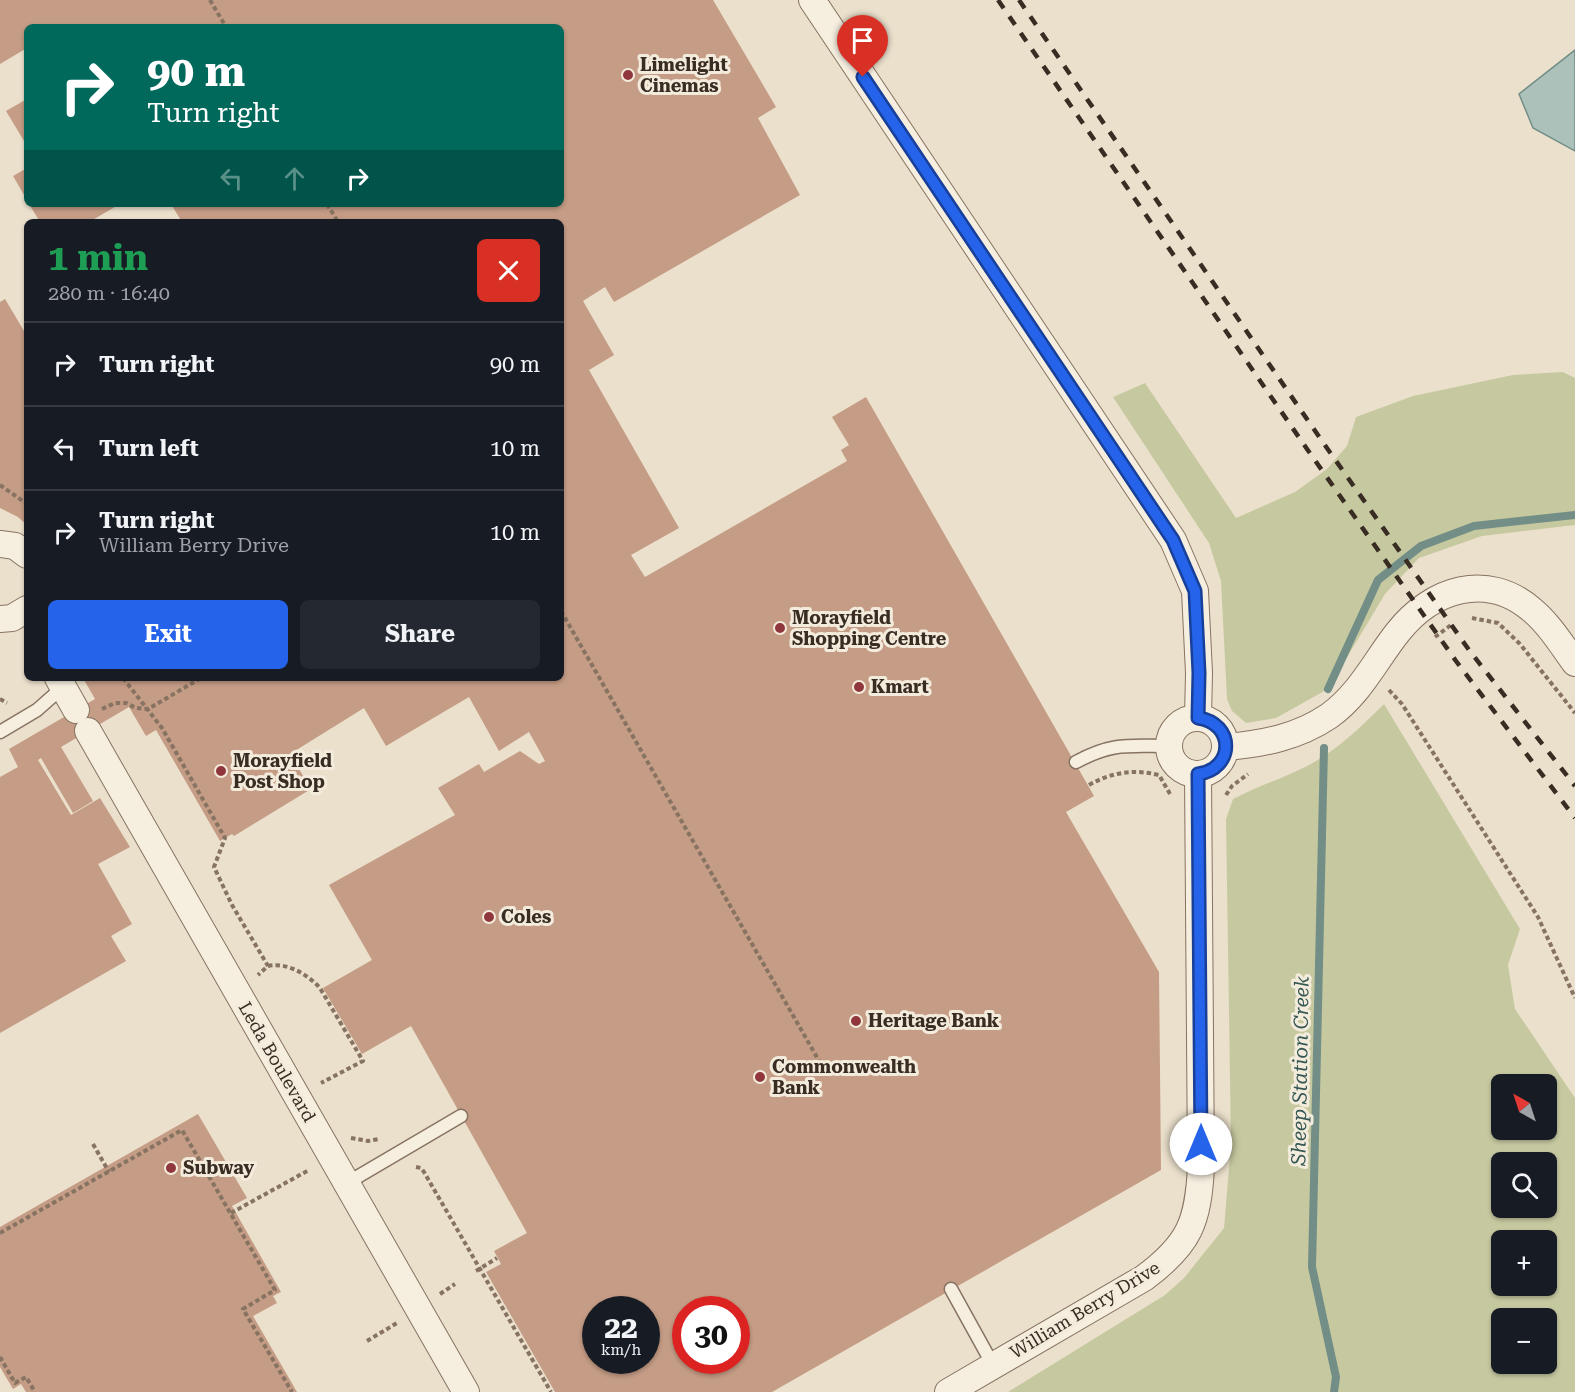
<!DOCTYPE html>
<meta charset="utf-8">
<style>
body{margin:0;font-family:"Roboto Serif",serif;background:#242831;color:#f1f3f6;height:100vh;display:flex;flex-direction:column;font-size:22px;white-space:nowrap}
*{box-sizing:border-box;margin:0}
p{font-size:20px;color:#9ea1a6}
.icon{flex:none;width:33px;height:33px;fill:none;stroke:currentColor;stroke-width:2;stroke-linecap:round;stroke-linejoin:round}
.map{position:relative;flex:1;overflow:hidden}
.panel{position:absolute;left:24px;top:219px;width:540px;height:462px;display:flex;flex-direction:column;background:#171b24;border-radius:9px;box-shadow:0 2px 4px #0004}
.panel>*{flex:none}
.top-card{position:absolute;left:24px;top:24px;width:540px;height:183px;border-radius:9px;box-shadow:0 2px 4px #0004;background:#00695c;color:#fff;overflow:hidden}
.needle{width:39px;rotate:321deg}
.fabs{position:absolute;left:1491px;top:1074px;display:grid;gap:12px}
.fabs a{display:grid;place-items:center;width:66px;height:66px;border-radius:9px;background:#171b24;box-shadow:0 2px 4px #0004;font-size:30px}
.speed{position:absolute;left:582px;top:1296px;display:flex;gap:12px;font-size:30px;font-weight:700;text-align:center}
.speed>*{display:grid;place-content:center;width:78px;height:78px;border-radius:50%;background:#171b24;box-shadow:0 2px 4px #0004;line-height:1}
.speed small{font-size:15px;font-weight:400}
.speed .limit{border:9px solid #d22;background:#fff;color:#111}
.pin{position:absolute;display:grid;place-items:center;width:51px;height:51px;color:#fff;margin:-62px -26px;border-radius:50% 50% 50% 0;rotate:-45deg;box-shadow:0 0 6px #0007}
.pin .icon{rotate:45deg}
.me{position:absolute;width:66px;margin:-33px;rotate:0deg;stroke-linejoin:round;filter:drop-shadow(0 0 4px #0008)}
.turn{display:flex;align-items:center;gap:21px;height:126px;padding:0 24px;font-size:27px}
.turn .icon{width:78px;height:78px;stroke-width:2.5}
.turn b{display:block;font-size:42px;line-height:51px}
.lanes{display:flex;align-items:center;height:57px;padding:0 24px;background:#0003;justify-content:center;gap:30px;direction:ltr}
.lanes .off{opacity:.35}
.round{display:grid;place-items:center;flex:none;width:63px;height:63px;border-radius:9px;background:#242831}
.overview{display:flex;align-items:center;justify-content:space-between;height:102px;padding:0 24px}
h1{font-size:36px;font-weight:700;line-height:45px;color:#1e9e55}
.action{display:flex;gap:12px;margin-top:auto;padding:12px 24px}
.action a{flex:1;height:69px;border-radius:9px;background:#2563eb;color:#fff;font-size:24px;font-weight:700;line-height:69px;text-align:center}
.action a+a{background:#242831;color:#f1f3f6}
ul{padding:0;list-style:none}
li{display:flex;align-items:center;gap:18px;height:84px;padding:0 24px;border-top:2px solid #363941}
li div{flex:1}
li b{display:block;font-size:22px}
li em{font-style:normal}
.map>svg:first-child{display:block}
.green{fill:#c6c9a0;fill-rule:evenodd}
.water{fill:#abc1b9;stroke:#728e86;stroke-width:1.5}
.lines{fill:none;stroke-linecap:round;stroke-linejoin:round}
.stream{stroke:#728e86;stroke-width:8}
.building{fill:#c59c85;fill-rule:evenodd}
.service-casing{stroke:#877361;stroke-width:15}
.minor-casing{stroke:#877361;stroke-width:28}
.path{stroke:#877361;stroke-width:4;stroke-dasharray:4.5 3;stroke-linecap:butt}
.service{stroke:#f6eedf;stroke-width:12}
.minor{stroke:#f6eedf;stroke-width:26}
.rail{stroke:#392c23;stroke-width:4.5;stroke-dasharray:10 10;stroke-linecap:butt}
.route-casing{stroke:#184099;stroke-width:15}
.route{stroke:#2563eb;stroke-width:10}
.poi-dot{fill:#90373c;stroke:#f3ebdb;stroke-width:2}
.labels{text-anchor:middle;stroke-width:6;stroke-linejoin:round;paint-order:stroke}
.poi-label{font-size:18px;font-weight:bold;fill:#392c23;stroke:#f3ebdb;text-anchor:start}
.street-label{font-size:18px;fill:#392c23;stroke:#f3ebdb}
.water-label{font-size:20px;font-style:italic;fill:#345753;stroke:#f3ebdb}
</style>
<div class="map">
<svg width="1575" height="1392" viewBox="0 0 1575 1392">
<rect width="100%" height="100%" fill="#ebe0cc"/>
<!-- green -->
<g class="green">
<polygon points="1563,372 1575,378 1575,525 1482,536 1419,558 1385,594 1328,689 1276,718 1246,723 1232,711 1227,699 1221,581 1209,543 1113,397 1145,383 1236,518 1295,492 1327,469 1347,446 1356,417 1413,396 1513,375"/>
<path d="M1384 704 1520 929 1508 965 1515 1009 1575 1098V1392H1008L1165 1295 1184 1278 1224 1228 1231 1144 1226 819 1233 799C1255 787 1278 780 1301 769 1333 754 1360 728 1384 704ZM1502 1084H1546V1130H1502ZM1502 1162H1546V1208H1502ZM1502 1240H1546V1286H1502ZM1502 1318H1546V1364H1502Z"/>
</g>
<!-- water -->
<polygon class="water" points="1575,50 1575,151 1533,128 1519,94"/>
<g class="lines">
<!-- stream -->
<g class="stream">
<polyline points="1328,689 1378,580 1421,546 1474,526 1575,515"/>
<polyline points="1324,748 1312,1267 1336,1377 1334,1392"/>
</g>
</g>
<!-- building -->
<g class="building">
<path d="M0 0H713L776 107 758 118 800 195 614 302 605 287 583 301 614 355 589 370 679 528 631 555 645 577 847 461 841 450 849 445 832 417 866 397 1094 796 1066 812 1159 972 1161 1170 772 1392H555L486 1272 501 1264 494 1251 527 1233 411 1026 362 1054 323 988 372 960 329 885 455 815 438 788 479 764 484 772 520 751 539 764 545 761 529 732 499 751 469 697 386 746 364 708 290 754 311 789 234 836 232 834 220 841 156 730 146 736 129 707 61 747 93 801 73 813 41 758 38 760 71 815 100 798 130 847 98 864 132 924 111 936 126 961 0 1033V777L18 767 9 749 95 699 83 678H561V222H182L171 204H561V27H71L69 24 64 27H27V48L0 64ZM596 1310H646V1360H596ZM686 1310H736V1360H686Z"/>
<polygon points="27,99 27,146 6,111"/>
<polygon points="27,168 27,200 13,176"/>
<polygon points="29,204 120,204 89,222 40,222"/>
<polygon points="5,299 27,336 27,525 18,517 0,508 0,302"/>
<polygon points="198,1114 247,1198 232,1206 281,1292 273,1296 277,1303 253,1316 297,1392 26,1392 21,1384 13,1389 0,1367 0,1227"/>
</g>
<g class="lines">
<defs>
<g id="service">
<polyline points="0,732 37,710 63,687"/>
<path d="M1076 762C1113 742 1129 746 1169 746"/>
<polyline points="347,1183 461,1116"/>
<polyline points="951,1289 993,1365"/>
</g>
<g id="minor">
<polyline points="812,0 1173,540 1195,591 1199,673 1198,718"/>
<polyline points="0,544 15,546 27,555"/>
<polyline points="0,619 12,618 27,609"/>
<polyline points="58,678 76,710"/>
<circle cx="1197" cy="746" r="28"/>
<polyline points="88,731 466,1392"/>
<path d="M1226 747C1263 744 1298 737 1329 716 1360 694 1375 661 1398 632 1432 589 1487 571 1532 610 1549 624 1562 645 1575 663"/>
<path d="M948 1392 1144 1278C1190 1244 1198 1222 1201 1167L1198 774"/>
</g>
</defs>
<!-- service casing -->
<use href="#service" class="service-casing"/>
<!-- minor casing -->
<use href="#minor" class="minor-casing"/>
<!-- path -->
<g class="path">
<polyline points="210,0 226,27"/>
<polyline points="327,204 338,222"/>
<polyline points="0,485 27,504"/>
<polyline points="561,611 826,1073"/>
<polyline points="1472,618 1498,623 1520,644 1575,713"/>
<polyline points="1435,637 1451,625"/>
<polyline points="123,678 162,728 225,838 214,867 232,905 268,966 258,975"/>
<polyline points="1389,690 1402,704 1538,917 1575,998"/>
<polyline points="0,699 7,703"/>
<polyline points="102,709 115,703 126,703 136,708 148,709 201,678"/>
<path d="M1089 785C1112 772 1134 769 1159 775L1170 794"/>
<polyline points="1226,795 1232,786 1248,774"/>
<path d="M268 966C287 962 307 974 320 988L363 1061 321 1083"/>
<polyline points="351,1138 368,1141 379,1139"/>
<polyline points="93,1144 109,1172"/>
<polyline points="416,1167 421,1168 424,1172 551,1392"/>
<polyline points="231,1213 309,1170"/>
<polyline points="0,1233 182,1130 275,1290 243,1309 292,1392"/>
<polyline points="476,1271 497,1258"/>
<polyline points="440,1294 455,1284"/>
<polyline points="367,1341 397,1323"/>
<polyline points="0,1357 15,1383 26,1377 35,1392"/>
</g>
<!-- service -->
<use href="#service" class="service"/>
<!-- minor -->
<use href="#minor" class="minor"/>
<!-- rail -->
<g class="rail">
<polyline points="998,0 1307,449 1456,661 1575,818"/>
<polyline points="1019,0 1322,441 1469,650 1575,786"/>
</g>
</g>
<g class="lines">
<defs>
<path id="route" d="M863 77 1173 540 1195 591 1199 673 1198 718C1235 723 1235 769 1198 774L1201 1144"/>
</defs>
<!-- route casing -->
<use href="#route" class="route-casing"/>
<!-- route -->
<use href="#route" class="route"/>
</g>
<!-- markers -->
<g class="poi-dot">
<circle cx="628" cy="75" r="6"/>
<circle cx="780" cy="628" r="6"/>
<circle cx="859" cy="687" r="6"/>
<circle cx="221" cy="771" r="6"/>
<circle cx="489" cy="917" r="6"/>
<circle cx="856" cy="1021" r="6"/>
<circle cx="760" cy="1077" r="6"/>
<circle cx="171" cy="1168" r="6"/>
</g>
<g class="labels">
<!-- poi labels -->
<g class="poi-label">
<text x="640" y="71">Limelight<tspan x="640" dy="21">Cinemas</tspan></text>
<text x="792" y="624">Morayfield<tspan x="792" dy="21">Shopping Centre</tspan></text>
<text x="871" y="693">Kmart</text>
<text x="233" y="767">Morayfield<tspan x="233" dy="21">Post Shop</tspan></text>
<text x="501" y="923">Coles</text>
<text x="868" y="1027">Heritage Bank</text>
<text x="772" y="1073">Commonwealth<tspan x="772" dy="21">Bank</tspan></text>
<text x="183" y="1174">Subway</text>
</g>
<!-- street labels -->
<g class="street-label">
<text transform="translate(277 1062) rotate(60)" y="6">Leda Boulevard</text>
<text transform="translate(1085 1310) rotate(-31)" y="6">William Berry Drive</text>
</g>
<!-- water labels -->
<g class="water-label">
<text transform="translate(1300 1071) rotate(-89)" y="7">Sheep Station Creek</text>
</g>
</g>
</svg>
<div class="fabs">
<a><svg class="needle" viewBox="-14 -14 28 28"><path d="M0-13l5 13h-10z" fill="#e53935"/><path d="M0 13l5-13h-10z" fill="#9ea1a6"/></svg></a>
<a><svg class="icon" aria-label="search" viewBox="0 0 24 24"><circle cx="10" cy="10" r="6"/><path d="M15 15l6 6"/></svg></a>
<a>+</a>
<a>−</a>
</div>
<div class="speed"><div>22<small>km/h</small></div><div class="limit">30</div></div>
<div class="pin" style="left:863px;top:77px;background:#d93025"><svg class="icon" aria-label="arrive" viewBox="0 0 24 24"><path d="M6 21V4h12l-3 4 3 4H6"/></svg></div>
<svg class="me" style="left:1201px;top:1144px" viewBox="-20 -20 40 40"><circle r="19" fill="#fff"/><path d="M0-13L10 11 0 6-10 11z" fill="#2563eb"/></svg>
<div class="top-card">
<div class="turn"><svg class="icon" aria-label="right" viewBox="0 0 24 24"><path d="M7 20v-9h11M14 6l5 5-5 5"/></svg><div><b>90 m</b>Turn right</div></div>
<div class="lanes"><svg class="icon off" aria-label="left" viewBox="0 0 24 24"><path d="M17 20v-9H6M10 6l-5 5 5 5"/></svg><svg class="icon off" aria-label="ahead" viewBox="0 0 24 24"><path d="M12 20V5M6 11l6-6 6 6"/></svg><svg class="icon" aria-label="right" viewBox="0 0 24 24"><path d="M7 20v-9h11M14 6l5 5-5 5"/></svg></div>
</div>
<section class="panel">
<div class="overview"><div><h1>1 min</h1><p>280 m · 16:40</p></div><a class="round" style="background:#d93025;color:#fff"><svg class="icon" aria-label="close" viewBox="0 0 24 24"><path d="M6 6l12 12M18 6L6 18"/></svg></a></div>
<ul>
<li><svg class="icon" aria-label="right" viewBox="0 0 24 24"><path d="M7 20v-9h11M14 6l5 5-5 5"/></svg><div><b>Turn right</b></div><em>90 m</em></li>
<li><svg class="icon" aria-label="left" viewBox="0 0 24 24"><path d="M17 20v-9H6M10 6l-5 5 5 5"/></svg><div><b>Turn left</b></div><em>10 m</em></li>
<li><svg class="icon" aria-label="right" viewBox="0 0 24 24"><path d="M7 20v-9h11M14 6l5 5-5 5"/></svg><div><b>Turn right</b><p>William Berry Drive</p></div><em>10 m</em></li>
</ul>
<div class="action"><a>Exit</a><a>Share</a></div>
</section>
</div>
